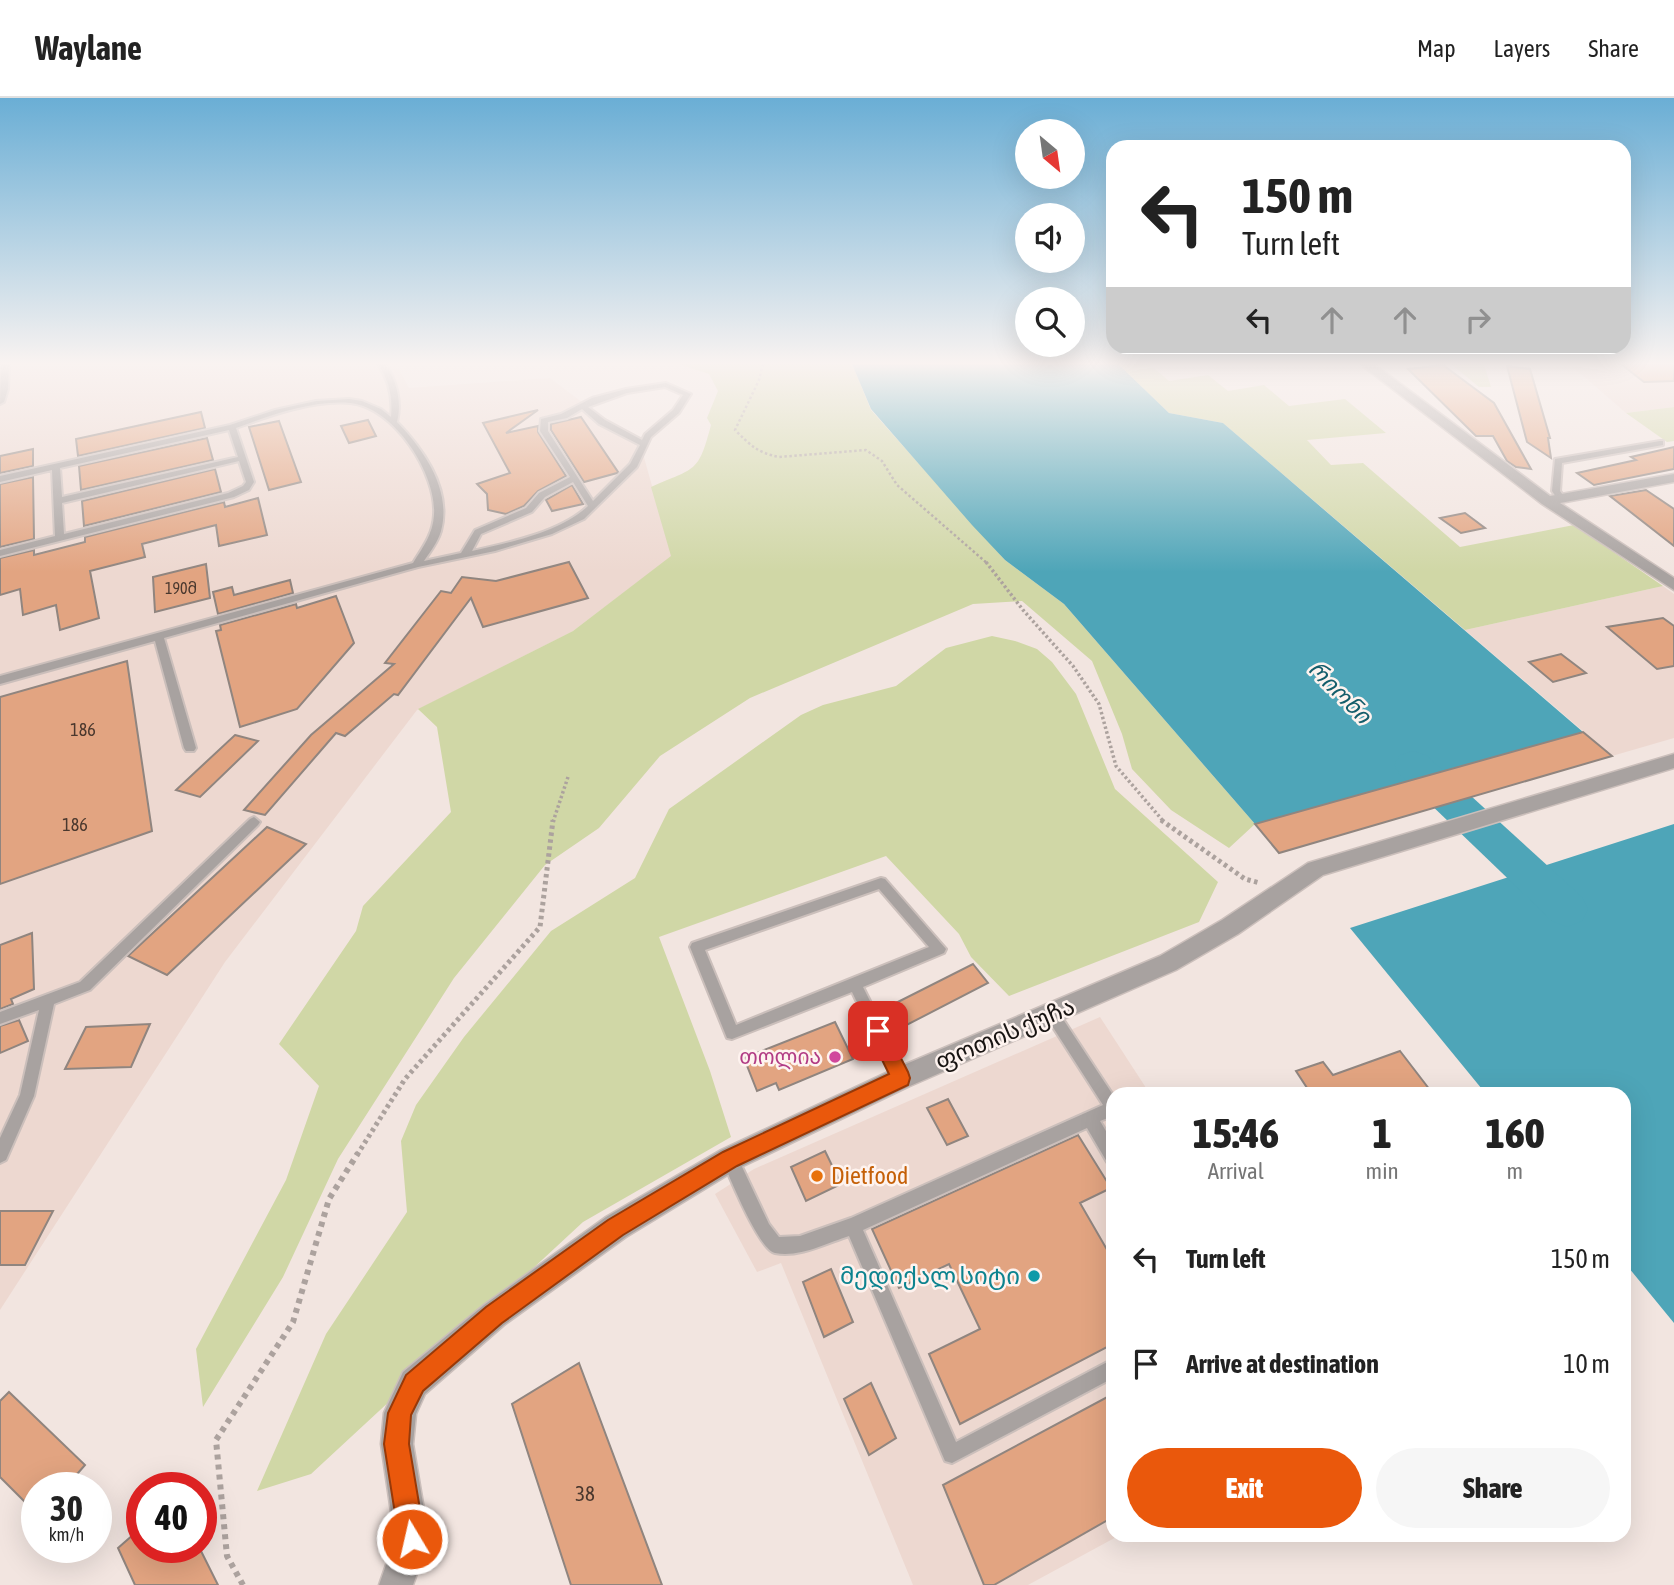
<!DOCTYPE html>
<meta charset="utf-8">
<style>
body{margin:0;font-family:"Asap Condensed","Noto Sans Georgian",sans-serif;background:#f6f6f6;color:#222;height:100vh;display:flex;flex-direction:column;font-size:26px;white-space:nowrap}
*{box-sizing:border-box;margin:0}
p{font-size:23px;color:#767676}
.icon{flex:none;width:38px;height:38px;fill:none;stroke:currentColor;stroke-width:2;stroke-linecap:round;stroke-linejoin:round}
.map{position:relative;flex:1;overflow:hidden}
.details{position:absolute;left:1106px;top:989px;width:525px;height:455px;display:flex;flex-direction:column;background:#fff;border-radius:21px;box-shadow:0 7px 28px #0002}
.details>*{flex:none}
.top-card{position:absolute;left:1106px;top:42px;width:525px;height:214px;border-radius:21px;box-shadow:0 7px 28px #0002;background:#fff;color:#222;overflow:hidden}
.needle{width:46px;rotate:151deg}
.controls{position:absolute;left:1015px;top:21px;display:grid;gap:14px}
.controls a{display:grid;place-items:center;width:70px;height:70px;border-radius:50%;background:#fff;box-shadow:0 7px 28px #0002;font-size:35px}
.speed{position:absolute;left:21px;top:1374px;display:flex;gap:14px;font-size:35px;font-weight:700;text-align:center}
.speed>*{display:grid;place-content:center;width:91px;height:91px;border-radius:50%;background:#fff;box-shadow:0 7px 28px #0002;line-height:1}
.speed small{font-size:18px;font-weight:400}
.speed .limit{border:10px solid #d22;background:#fff;color:#111}
.pin{position:absolute;display:grid;place-items:center;width:60px;height:60px;color:#fff;margin:-30px;border-radius:14px;box-shadow:0 4px 10px #0006}
.me{position:absolute;width:77px;margin:-38px;rotate:351deg;stroke-linejoin:round;filter:drop-shadow(0 0 5px #0008)}
.turn{display:flex;align-items:center;gap:24px;height:147px;padding:0 21px;font-size:32px}
.turn .icon{width:91px;height:91px;stroke-width:2.5}
.turn b{display:block;font-size:49px;line-height:60px}
.lanes{display:flex;align-items:center;height:66px;padding:0 21px;background:#0003;justify-content:center;gap:35px;direction:ltr}
.lanes .off{opacity:.35}
.eta{display:flex;justify-content:space-evenly;align-items:center;height:119px;text-align:center}
.eta b{font-size:42px;font-weight:800;line-height:49px}
.cta{display:flex;gap:14px;margin-top:auto;padding:14px 21px}
.cta a{flex:1;height:80px;border-radius:42px;background:#ea580c;color:#fff;font-size:28px;font-weight:800;line-height:80px;text-align:center}
.cta a+a{background:#f6f6f6;color:#222}
ul{padding:0;list-style:none}
li{display:flex;align-items:center;gap:21px;height:105px;padding:0 21px}
li div{flex:1}
li b{display:block;font-size:26px}
li em{font-style:normal}
header{display:flex;align-items:center;gap:42px;box-sizing:border-box;height:98px;padding:0 35px;background:#fff;border-bottom:2px solid #e0e0e0}
header strong{font-size:33px}
nav{display:flex;gap:38px;margin-inline-start:auto;font-size:24px}
.map>svg:first-child{display:block}
.built{fill:#edd8d0}
.green{fill:#d0d7a6}
.water{fill:#4ea5b8}
.lines{fill:none;stroke-linecap:round;stroke-linejoin:round}
.river{fill:#4ea5b8;fill-rule:evenodd}
.building{fill:#e2a481;stroke:#90857f;stroke-width:2}
.service-casing{stroke:#cbbfbb;stroke-width:4}
.minor-casing{stroke:#cbbfbb;stroke-width:3}
.tertiary-casing{stroke:#cbbfbb;stroke-width:3}
.path-far3{stroke:#aca29e;stroke-width:2.5;stroke-dasharray:2.5 2.5;stroke-linecap:butt}
.path-far2{stroke:#aca29e;stroke-width:3.5;stroke-dasharray:2.5 2.5;stroke-linecap:butt}
.path-far1{stroke:#aca29e;stroke-width:5;stroke-dasharray:3.5 3.5;stroke-linecap:butt}
.path{stroke:#aca29e;stroke-width:6;stroke-dasharray:5 5;stroke-linecap:butt}
.service{fill:#a8a2a0;fill-rule:evenodd}
.minor{fill:#a8a2a0;fill-rule:evenodd}
.tertiary{fill:#a8a2a0;fill-rule:evenodd}
.route{fill:#ea580c;stroke:#983908;stroke-width:2}
.hotel-dot{fill:#d1479c;stroke:#fef3ef;stroke-width:2.5}
.food-dot{fill:#e8710a;stroke:#fef3ef;stroke-width:2.5}
.culture-dot{fill:#0f9aa8;stroke:#fef3ef;stroke-width:2.5}
.labels{text-anchor:middle;stroke-width:5;stroke-linejoin:round;paint-order:stroke}
.far-number-label{font-size:16px;fill:#4a382e}
.number-label{font-size:18px;fill:#4a382e}
.hotel-label{font-size:21px;fill:#b23c85;stroke:#fef3ef;text-anchor:end}
.near-number-label{font-size:21px;fill:#4a382e}
.water-label{font-size:23px;font-style:italic;fill:#145d6b;stroke:#fef3ef}
.near-street-label{font-size:24px;fill:#181412;stroke:#fef3ef}
.near-food-label{font-size:24px;fill:#c56008;stroke:#fef3ef;text-anchor:start}
.near-culture-label{font-size:24px;fill:#0d838f;stroke:#fef3ef;text-anchor:end}
</style>
<header>
<strong>Waylane</strong>
<nav><a>Map</a><a>Layers</a><a>Share</a></nav>
</header>
<div class="map">
<svg width="1674" height="1487" viewBox="0 0 1674 1487">
<rect width="100%" height="100%" fill="#f2e5e0"/>
<!-- built -->
<g class="built">
<polygon points="0,266 396,266 409,290 550,280 641,349 672,458 573,533 417,612 225,864 0,1212"/>
<polygon points="1674,266 1674,309 1626,315 1571,267"/>
<polygon points="1663,488 1674,496 1674,640 1612,658 1465,532"/>
<polygon points="1100,919 1150,996 1113,996 1113,1437 1120,1437 1028,1487 913,1487 781,1165 757,1174 715,1096 754,1071"/>
</g>
<!-- green -->
<g class="green">
<path d="M678 266H852L871 312 1005 462 1064 506 1255 726 1229 750 1171 712 1132 671 1122 636 1092 563 1022 503 973 506 750 600 660 658 599 730 545 767 454 880 338 1061 283 1179 203 1309 196 1251 286 1082 319 988 279 946 356 833 363 808 451 714 437 629 418 611 573 533 671 458 651 389C696 369 698 376 711 327L707 320 718 293 709 276Z"/>
<polygon points="1118,266 1149,266 1169,283 1208,277 1228,293 1264,287 1289,308 1345,301 1386,335 1307,342 1331,367 1363,365 1460,449 1574,427 1663,488 1465,532 1223,325 1169,315"/>
<polygon points="1451,266 1484,266 1491,289 1479,289"/>
<polygon points="1674,309 1674,343 1667,344 1626,315"/>
<polygon points="992,538 1015,543 1037,551 1052,564 1076,596 1115,691 1218,784 1199,824 1009,898 971,859 959,836 886,758 659,839 710,973 731,1039 583,1124 311,1376 257,1393 326,1236 407,1114 401,1043 416,1007 464,939 551,833 635,780 669,711 801,617 823,607 896,588 946,550"/>
</g>
<!-- water -->
<g class="water">
<polygon points="852,266 1118,266 1169,315 1223,325 1583,634 1255,726 1064,506 1005,462 972,427 871,311"/>
<polygon points="1674,726 1674,1225 1624,1164 1624,996 1486,996 1350,830"/>
</g>
<g class="lines">
<!-- river -->
<polygon class="river" points="1413,653 1426,657 1582,799 1588,811 1582,823 1567,829 1552,823 1400,677 1394,667 1400,657"/>
</g>
<!-- building -->
<g class="building">
<polygon points="1621,266 1674,266 1674,283 1644,284"/>
<polygon points="1443,267 1494,305 1531,371 1516,369 1507,363 1493,338 1476,338 1408,271"/>
<polygon points="1507,268 1530,271 1550,340 1548,340 1551,360 1527,344"/>
<polygon points="538,312 506,335 538,328 538,334 566,378 538,393 524,408 506,416 488,412 487,396 477,386 510,375 483,325"/>
<polygon points="201,314 205,330 78,358 76,341"/>
<polygon points="581,319 618,374 617,375 584,384 551,332 551,326"/>
<polygon points="368,322 376,338 349,345 341,328"/>
<polygon points="279,323 301,384 269,392 249,329"/>
<polygon points="207,340 213,362 81,392 79,368"/>
<polygon points="1674,349 1674,371 1594,387 1577,375 1636,362 1631,359"/>
<polygon points="33,351 33,368 0,375 0,358"/>
<polygon points="215,371 221,394 84,428 82,403"/>
<polygon points="33,379 34,441 0,449 0,386"/>
<polygon points="572,387 583,406 552,413 546,402"/>
<polygon points="1646,392 1674,411 1674,448 1610,398"/>
<polygon points="258,400 267,437 219,448 216,427 142,446 145,459 90,473 99,520 60,532 56,507 23,517 20,491 0,497 0,460 34,452 34,457 85,444 85,439 224,404 225,409"/>
<polygon points="1465,415 1485,430 1461,435 1440,420"/>
<polygon points="569,464 588,500 483,529 471,500 398,597 394,596 345,638 336,635 265,717 244,712 311,637 394,566 385,565 441,493 451,495 462,479 496,483"/>
<polygon points="206,466 210,500 155,514 153,479"/>
<polygon points="290,482 293,495 218,516 213,494 232,489 234,497"/>
<polygon points="336,498 354,545 297,611 240,629 216,533 221,532 220,527 296,506 297,510"/>
<polygon points="1663,520 1674,528 1674,568 1657,571 1607,529"/>
<polygon points="1561,556 1586,575 1553,584 1529,564"/>
<polygon points="127,563 152,733 0,786 0,599"/>
<polygon points="1583,634 1612,658 1279,755 1255,726"/>
<polygon points="235,637 258,643 200,699 176,692"/>
<polygon points="267,729 306,746 167,877 128,858"/>
<polygon points="32,835 34,891 11,901 13,906 0,911 0,847"/>
<polygon points="973,866 988,885 893,934 880,913"/>
<polygon points="19,922 28,943 0,955 0,928"/>
<polygon points="835,924 853,961 779,992 776,985 757,993 744,960"/>
<polygon points="150,926 131,969 65,971 86,929"/>
<polygon points="1400,953 1433,996 1311,996 1296,973 1323,964 1333,977"/>
<polygon points="948,1001 968,1038 947,1047 927,1010"/>
<polygon points="1078,1037 1111,1090 1080,1105 1113,1162 1113,1246 960,1326 929,1256 980,1231 949,1166 899,1190 872,1131"/>
<polygon points="825,1053 841,1086 806,1103 791,1069"/>
<polygon points="0,1113 53,1113 25,1167 0,1167"/>
<polygon points="831,1171 853,1224 824,1239 803,1184"/>
<polygon points="579,1265 662,1487 571,1487 512,1306"/>
<polygon points="871,1285 896,1340 869,1357 844,1301"/>
<polygon points="9,1294 85,1367 65,1390 37,1390 37,1416 0,1379 0,1303"/>
<polygon points="1113,1296 1113,1419 994,1487 984,1487 943,1387"/>
<polygon points="142,1429 142,1449 199,1449 218,1487 135,1487 118,1450"/>
</g>
<g class="lines">
<defs>
<g id="service">
<polygon points="1,266 9,266 8,291 4,304 0,306"/>
<path d="M378 266H385C397 283 402 304 397 324 424 352 452 392 441 433 438 444 430 454 424 463L461 455 475 432 526 410 539 395 570 379 540 333 541 321 561 316 592 300 626 291 666 285 691 296 679 315 651 339 637 369 584 421 552 436 495 453 418 469 164 540 196 650 194 653H186L184 650 155 543 0 586V578L413 465C423 449 433 436 434 417 437 376 394 309 350 305 313 302 271 317 236 330L254 384 249 392 234 399 0 458V452L55 438 52 372 0 384V378L230 327 275 312 316 303 349 301 362 303 381 311 391 319C393 299 389 282 378 266ZM665 289 683 297 673 312 645 336 642 342 605 322 588 309 627 295ZM582 311 599 326 640 347 630 366 593 403 548 333V324L567 320ZM229 332 238 359 62 399 60 370ZM239 363 246 384 243 388 228 395 64 436 62 405ZM573 384 588 408C561 434 508 445 472 453L481 436 532 414 545 399Z"/>
<polygon points="1660,343 1663,343 1663,347 1562,365 1560,393 1565,400 1558,402 1552,393 1555,361"/>
<polygon points="254,719 260,724 258,727 90,892 54,906 34,998 6,1062 0,1065 0,1040 20,997 39,912 0,926 0,914 80,884 250,721"/>
<path d="M881 780 885 781 946 851 944 855 863 889 906 975 908 980 906 985 901 987 896 985 852 894 732 941 727 940 690 849 692 845ZM879 791 929 849 736 927 705 852Z"/>
<path d="M1052 910 1057 912 1113 997V1018L1100 1023 1113 1045V1067L1107 1064 1087 1030 863 1132 956 1344 1113 1261V1280L952 1365 945 1363 849 1138C827 1145 799 1160 775 1155 759 1152 729 1078 722 1061L724 1056 730 1053 736 1056 769 1126 779 1139 800 1138 851 1120 1103 1007 1047 920 1045 916 1047 912Z"/>
</g>
<polygon id="minor" points="1360,266 1374,266 1550,398 1674,376 1674,384 1560,405 1674,480 1674,492 1542,406"/>
<polygon id="tertiary" points="1674,656 1674,670 1323,777 1238,836 1176,872 910,988 739,1070 626,1139 504,1227 425,1296 416,1316 413,1346 429,1441 413,1487 379,1487 395,1441 381,1346 384,1315 403,1274 484,1207 606,1119 721,1052 892,972 1160,858 1222,822 1308,765"/>
</defs>
<!-- service casing -->
<use href="#service" class="service-casing"/>
<!-- minor casing -->
<use href="#minor" class="minor-casing"/>
<!-- tertiary casing -->
<use href="#tertiary" class="tertiary-casing"/>
<!-- path-far3 -->
<path class="path-far3" d="M763 266 759 282 735 332C750 347 758 355 779 359L866 352 882 363 897 387 988 466"/>
<!-- path-far2 -->
<g class="path-far2">
<polyline points="986,464 1023,512 1073,568 1099,606 1116,668 1164,724"/>
<polyline points="553,724 568,679"/>
</g>
<!-- path-far1 -->
<g class="path-far1">
<polyline points="1161,722 1245,781 1260,785"/>
<polyline points="357,1057 405,981 540,829 553,722"/>
</g>
<!-- path -->
<polyline class="path" points="243,1487 227,1458 216,1342 293,1224 329,1101 358,1055"/>
<!-- service -->
<use href="#service" class="service"/>
<!-- minor -->
<use href="#minor" class="minor"/>
<!-- tertiary -->
<use href="#tertiary" class="tertiary"/>
</g>
<!-- sky -->
<linearGradient id="sky" x2="0" y2="1"><stop stop-color="#6aaed5"/><stop offset="0.56" stop-color="#f9f3f1"/><stop offset="1" stop-color="#f9f3f1" stop-opacity="0"/></linearGradient>
<rect width="1674" height="474" fill="url(#sky)"/>
<!-- route -->
<polygon class="route" points="878,925 884,927 908,974 910,980 908,987 737,1068 623,1137 502,1225 423,1293 411,1317 409,1346 425,1441 421,1450 412,1454 403,1450 399,1441 384,1346 388,1315 406,1277 486,1209 608,1122 723,1054 889,976 868,933 871,927"/>
<!-- markers -->
<circle class="hotel-dot" cx="835" cy="959" r="7"/>
<circle class="food-dot" cx="817" cy="1078" r="7"/>
<circle class="culture-dot" cx="1034" cy="1178" r="7"/>
<g class="labels">
<!-- far-number labels -->
<g class="far-number-label">
<text x="181" y="496">190მ</text>
</g>
<!-- number labels -->
<g class="number-label">
<text x="83" y="638">186</text>
<text x="75" y="733">186</text>
</g>
<!-- hotel labels -->
<g class="hotel-label">
<text x="821" y="966">თოლია</text>
</g>
<!-- near-number labels -->
<g class="near-number-label">
<text x="585" y="1403">38</text>
</g>
<!-- water labels -->
<g class="water-label">
<text transform="translate(1340 594) rotate(45)" y="8">რიონი</text>
</g>
<!-- near-street labels -->
<g class="near-street-label">
<text transform="translate(1005 936) rotate(-23)" y="8">ფოთის ქუჩა</text>
</g>
<!-- near-food labels -->
<g class="near-food-label">
<text x="831" y="1086">Dietfood</text>
</g>
<!-- near-culture labels -->
<g class="near-culture-label">
<text x="1020" y="1186">მედიქალ სიტი</text>
</g>
</g>
</svg>
<div class="controls">
<a><svg class="needle" viewBox="-14 -14 28 28"><path d="M0-13l5 13h-10z" fill="#e53935"/><path d="M0 13l5-13h-10z" fill="#767676"/></svg></a>
<a><svg class="icon" aria-label="sound" viewBox="0 0 24 24"><path d="M4 9h4l5-4v14l-5-4H4zM17 9q2 3 0 6"/></svg></a>
<a><svg class="icon" aria-label="search" viewBox="0 0 24 24"><circle cx="10" cy="10" r="6"/><path d="M15 15l6 6"/></svg></a>
</div>
<div class="speed"><div>30<small>km/h</small></div><div class="limit">40</div></div>
<div class="pin" style="left:878px;top:933px;background:#d93025"><svg class="icon" aria-label="arrive" viewBox="0 0 24 24"><path d="M6 21V4h12l-3 4 3 4H6"/></svg></div>
<svg class="me" style="left:412px;top:1441px" viewBox="-20 -20 40 40"><circle r="17" fill="#ea580c" stroke="#fff" stroke-width="3"/><path d="M0-11L8 9 0 5-8 9z" fill="#fff"/></svg>
<div class="top-card">
<div class="turn"><svg class="icon" aria-label="left" viewBox="0 0 24 24"><path d="M17 20v-9H6M10 6l-5 5 5 5"/></svg><div><b>150 m</b>Turn left</div></div>
<div class="lanes"><svg class="icon" aria-label="left" viewBox="0 0 24 24"><path d="M17 20v-9H6M10 6l-5 5 5 5"/></svg><svg class="icon off" aria-label="ahead" viewBox="0 0 24 24"><path d="M12 20V5M6 11l6-6 6 6"/></svg><svg class="icon off" aria-label="ahead" viewBox="0 0 24 24"><path d="M12 20V5M6 11l6-6 6 6"/></svg><svg class="icon off" aria-label="right" viewBox="0 0 24 24"><path d="M7 20v-9h11M14 6l5 5-5 5"/></svg></div>
</div>
<section class="details">
<div class="eta">
<div><b>15:46</b><p>Arrival</p></div>
<div><b>1</b><p>min</p></div>
<div><b>160</b><p>m</p></div>
</div>
<ul>
<li><svg class="icon" aria-label="left" viewBox="0 0 24 24"><path d="M17 20v-9H6M10 6l-5 5 5 5"/></svg><div><b>Turn left</b></div><em>150 m</em></li>
<li><svg class="icon" aria-label="arrive" viewBox="0 0 24 24"><path d="M6 21V4h12l-3 4 3 4H6"/></svg><div><b>Arrive at destination</b></div><em>10 m</em></li>
</ul>
<div class="cta"><a>Exit</a><a>Share</a></div>
</section>
</div>
